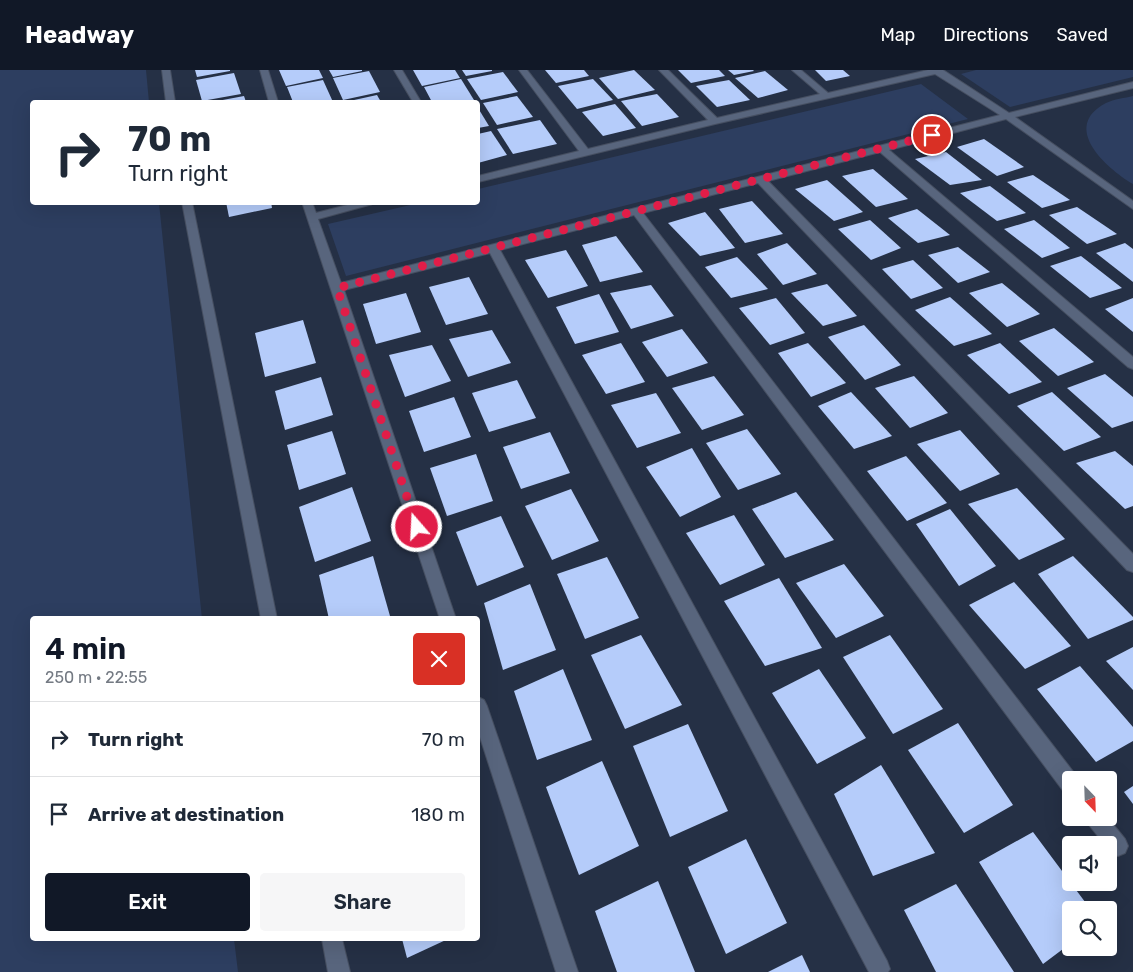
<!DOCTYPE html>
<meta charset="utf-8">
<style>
body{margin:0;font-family:Rubik,sans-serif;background:#f6f6f7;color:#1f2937;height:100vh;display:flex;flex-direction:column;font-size:19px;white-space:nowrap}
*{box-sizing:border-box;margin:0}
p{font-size:16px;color:#747a83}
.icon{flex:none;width:28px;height:28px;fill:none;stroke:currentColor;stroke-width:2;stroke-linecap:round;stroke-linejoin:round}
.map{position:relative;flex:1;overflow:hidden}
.sheet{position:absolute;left:30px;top:546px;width:450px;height:325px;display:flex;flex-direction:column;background:#fff;border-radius:5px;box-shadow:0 5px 20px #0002}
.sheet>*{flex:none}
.top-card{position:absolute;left:30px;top:30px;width:450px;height:105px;border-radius:5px;box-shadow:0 5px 20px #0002;background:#fff;color:#1f2937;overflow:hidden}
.needle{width:32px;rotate:157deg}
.buttons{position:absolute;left:1062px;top:701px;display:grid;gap:10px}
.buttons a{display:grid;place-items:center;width:55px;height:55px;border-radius:5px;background:#fff;box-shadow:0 5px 20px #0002;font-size:25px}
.pin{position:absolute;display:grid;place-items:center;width:42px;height:42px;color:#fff;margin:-21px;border:2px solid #fff;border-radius:50%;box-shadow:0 1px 5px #0007}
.me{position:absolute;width:55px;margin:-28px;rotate:341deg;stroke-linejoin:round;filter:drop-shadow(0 0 4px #0008)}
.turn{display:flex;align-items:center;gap:18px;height:105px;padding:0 15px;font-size:22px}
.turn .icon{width:65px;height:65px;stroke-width:2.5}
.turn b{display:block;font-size:35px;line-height:42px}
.round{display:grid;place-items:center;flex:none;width:52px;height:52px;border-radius:5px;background:#f6f6f7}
.head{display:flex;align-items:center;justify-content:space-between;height:85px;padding:0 15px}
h1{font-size:30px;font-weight:600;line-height:38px;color:#111827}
.button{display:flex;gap:10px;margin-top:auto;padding:10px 15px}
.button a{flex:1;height:58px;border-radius:5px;background:#111827;color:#fff;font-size:20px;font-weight:600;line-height:58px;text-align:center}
.button a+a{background:#f6f6f7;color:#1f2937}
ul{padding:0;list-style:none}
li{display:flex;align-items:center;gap:15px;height:75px;padding:0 15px;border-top:1px solid #e0e1e3}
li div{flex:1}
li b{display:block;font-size:19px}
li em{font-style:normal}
header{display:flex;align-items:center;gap:30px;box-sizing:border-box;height:70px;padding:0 25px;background:#111827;color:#fff}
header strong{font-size:24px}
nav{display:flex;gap:28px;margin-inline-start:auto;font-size:18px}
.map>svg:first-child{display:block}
.green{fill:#2d3e60}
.building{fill:#b5ccfa}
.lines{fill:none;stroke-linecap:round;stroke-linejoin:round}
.lane-casing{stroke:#464f61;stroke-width:2}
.street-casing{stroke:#464f61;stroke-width:2}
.lane{fill:#58657d;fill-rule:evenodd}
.street{fill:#58657d;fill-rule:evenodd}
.route{stroke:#e11d48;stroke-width:9;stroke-dasharray:0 16.2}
</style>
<header>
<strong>Headway</strong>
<nav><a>Map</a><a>Directions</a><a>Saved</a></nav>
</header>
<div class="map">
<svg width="1133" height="902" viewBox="0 0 1133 902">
<rect width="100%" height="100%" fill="#253045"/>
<!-- green -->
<g class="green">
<polygon points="0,0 146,0 149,32 32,32 32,132 159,133 202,549 32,549 32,869 234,869 238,902 0,902"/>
<polygon points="976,0 1133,0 1133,7 1010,37 961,4"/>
<polygon points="921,14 968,49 346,206 328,154 419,133 478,132 478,119"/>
<path d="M1133 26V114C1106 98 1060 57 1106 33 1114 29 1125 28 1133 26Z"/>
</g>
<!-- building -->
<g class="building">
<polygon points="195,0 230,0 230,1 197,7"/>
<polygon points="279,0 319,0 323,8 286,16"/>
<polygon points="329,0 362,0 362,1 333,7"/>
<polygon points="413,0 455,0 460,8 422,16"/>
<polygon points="462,0 492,0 492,1 466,6"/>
<polygon points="545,0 584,0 589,6 556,13"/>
<polygon points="634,0 655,20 618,29 599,8"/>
<polygon points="678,0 719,0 725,6 691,13"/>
<polygon points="728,0 753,0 754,1 734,5"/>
<polygon points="815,0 843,0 850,6 826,11"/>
<polygon points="369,1 380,22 343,30 333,8"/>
<polygon points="765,1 788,20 758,28 735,8"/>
<polygon points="503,2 518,22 481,30 467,9"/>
<polygon points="234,3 241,24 202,31 196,10"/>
<polygon points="461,9 474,30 461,32 432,32 424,17"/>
<polygon points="593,9 613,30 577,39 558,16"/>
<polygon points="323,10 333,32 293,32 287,17"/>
<polygon points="729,10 750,30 717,37 696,16"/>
<polygon points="657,24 679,47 642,56 621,31"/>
<polygon points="377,25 381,32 345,32"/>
<polygon points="244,26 246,32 212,32"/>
<polygon points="517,26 533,47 497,55 483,33"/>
<polygon points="615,34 636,58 603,66 582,42"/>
<polygon points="478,38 489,56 478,58"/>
<polygon points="540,50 557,74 513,84 497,59"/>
<polygon points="491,61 507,85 478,93 478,64"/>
<polygon points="984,69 1024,97 997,106 957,77"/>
<polygon points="946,82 982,110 950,115 915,89"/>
<polygon points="873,99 908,129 876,137 842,106"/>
<polygon points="1033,105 1070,130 1042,138 1007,112"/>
<polygon points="827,110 863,142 834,151 795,119"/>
<polygon points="990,116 1026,143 997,151 960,123"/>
<polygon points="752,131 783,164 745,173 719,139"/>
<polygon points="226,132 271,132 272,138 229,147"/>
<polygon points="1077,137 1117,164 1087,174 1049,145"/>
<polygon points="917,139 950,165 918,173 888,148"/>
<polygon points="705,142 735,178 700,186 668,153"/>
<polygon points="870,150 901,178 871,190 838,159"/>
<polygon points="1034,150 1070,178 1042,188 1004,159"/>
<polygon points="616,166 643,202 600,212 582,175"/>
<polygon points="787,173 817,204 783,215 757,184"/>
<polygon points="1125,173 1133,179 1133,212 1096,183"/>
<polygon points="958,177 990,202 958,213 928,185"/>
<polygon points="566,180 588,216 548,228 525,190"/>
<polygon points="1081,186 1122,218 1090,228 1050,196"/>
<polygon points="737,187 768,219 731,228 705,197"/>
<polygon points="913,190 943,218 911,229 882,199"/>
<polygon points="469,207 488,244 446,255 429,217"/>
<polygon points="1002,213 1040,244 1007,257 969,223"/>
<polygon points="827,214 857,246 823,256 791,223"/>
<polygon points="651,215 674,246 631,259 610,223"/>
<polygon points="406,223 421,262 376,274 363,234"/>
<polygon points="599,224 619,262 575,274 556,237"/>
<polygon points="950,227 992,264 954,276 915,240"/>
<polygon points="776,228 805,263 770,275 739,238"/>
<polygon points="1133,228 1133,262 1105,239"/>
<polygon points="303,250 316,293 265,307 255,263"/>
<polygon points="864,255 901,295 865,310 828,267"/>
<polygon points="1054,258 1094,292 1058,306 1019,271"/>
<polygon points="682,259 708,293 667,307 642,272"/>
<polygon points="492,260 511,293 468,307 449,269"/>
<polygon points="621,273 645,312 606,324 582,285"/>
<polygon points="808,273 846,313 811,327 778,283"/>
<polygon points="1000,273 1042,312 1009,324 967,285"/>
<polygon points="432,275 451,311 405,327 389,285"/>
<polygon points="1105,304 1133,327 1133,351 1112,358 1067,318"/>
<polygon points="714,306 744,345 702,360 672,318"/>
<polygon points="914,306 948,343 910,358 875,318"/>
<polygon points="321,307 333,345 285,360 275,321"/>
<polygon points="517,310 536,348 489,362 472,323"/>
<polygon points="851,322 892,366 854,379 818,336"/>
<polygon points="1052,322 1101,367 1064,381 1017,336"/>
<polygon points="656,323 681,363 637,378 611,335"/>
<polygon points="454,327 471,367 424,382 409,341"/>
<polygon points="747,359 781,404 738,420 706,373"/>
<polygon points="960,360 1000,404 960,421 917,374"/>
<polygon points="332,361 346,404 299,420 287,375"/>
<polygon points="550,362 570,403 521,419 503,377"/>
<polygon points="692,378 721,427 680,447 646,397"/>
<polygon points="1115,381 1133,396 1133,436 1125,439 1076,393"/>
<polygon points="476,384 493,431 447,446 430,398"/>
<polygon points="906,386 947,433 907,451 867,401"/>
<polygon points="352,417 371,471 315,492 299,437"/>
<polygon points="1017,418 1065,469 1019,490 968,434"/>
<polygon points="571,419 599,471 552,490 525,436"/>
<polygon points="796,422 834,470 785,488 752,439"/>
<polygon points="950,439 996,496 959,516 916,454"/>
<polygon points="734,445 765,495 720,515 686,463"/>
<polygon points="501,446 524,497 477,516 456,462"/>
<polygon points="373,486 390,546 382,549 329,549 319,505"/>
<polygon points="1073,486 1133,547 1133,550 1088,569 1038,504"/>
<polygon points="607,487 639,548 585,569 557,504"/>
<polygon points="844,494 884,546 836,568 796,513"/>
<polygon points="779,508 822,578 765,596 724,531"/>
<polygon points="1014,512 1071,576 1025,599 969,535"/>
<polygon points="530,514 556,580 503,600 484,533"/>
<polygon points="641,565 682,635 625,659 591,585"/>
<polygon points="890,565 943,639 893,664 843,587"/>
<polygon points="1133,577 1133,620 1106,591"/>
<polygon points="1080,596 1133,657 1133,671 1096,692 1037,619"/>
<polygon points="563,599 592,670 537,690 514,621"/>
<polygon points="819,599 866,668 817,694 772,623"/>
<polygon points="958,653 1013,735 964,763 908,680"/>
<polygon points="688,654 728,741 670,767 633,676"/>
<polygon points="602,691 639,776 579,805 546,717"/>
<polygon points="881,695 935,783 873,806 834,724"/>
<polygon points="1133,716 1133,734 1124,722"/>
<polygon points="1033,762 1091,840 1071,840 1071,873 1043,894 979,792"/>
<polygon points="746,769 787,853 726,884 688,797"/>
<polygon points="658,811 695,902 617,902 595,841"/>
<polygon points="956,814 1014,902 936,902 904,840"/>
<polygon points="402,869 448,869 407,888"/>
<polygon points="802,885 810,902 768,902"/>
</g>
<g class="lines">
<defs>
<g id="lane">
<polygon points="260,0 268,0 278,32 269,32"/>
<polygon points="394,0 402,0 421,32 413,32"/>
<polygon points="519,0 527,0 588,79 708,50 659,0 668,0 717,48 820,24 792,0 801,0 828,23 928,0 943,0 1009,43 1133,12 1133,18 1015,47 1133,131 1133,139 1006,49 889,80 1133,287 1133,299 1128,297 880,82 768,111 1133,484 1133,502 1127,500 758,113 643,143 1078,708 1078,710 1071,710 1071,724 1064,722 634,145 500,180 887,891 890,899 888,902 869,902 490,183 344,220 456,549 440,549 302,132 312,132 316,143 359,132 380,132 318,149 341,213 1000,45 935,4 715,54 478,112 478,106 579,81"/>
<polygon points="478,627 484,630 487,636 578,902 556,902 478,661"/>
<polygon points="1086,748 1108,748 1125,769 1128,776 1125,783 1118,786 1111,783 1109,775 1105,775 1089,755"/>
</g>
<g id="street">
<polygon points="162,0 170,0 175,32 166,32"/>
<polygon points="182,132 192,132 277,549 261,549"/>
<polygon points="322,869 342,869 350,902 328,902"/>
</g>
</defs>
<!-- lane casing -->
<use href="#lane" class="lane-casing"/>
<!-- street casing -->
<use href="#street" class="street-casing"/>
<!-- lane -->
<use href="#lane" class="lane"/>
<!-- street -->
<use href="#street" class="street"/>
</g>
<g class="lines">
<!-- route -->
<polyline class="route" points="417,457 337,218 932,65"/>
</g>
</svg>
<div class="buttons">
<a><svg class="needle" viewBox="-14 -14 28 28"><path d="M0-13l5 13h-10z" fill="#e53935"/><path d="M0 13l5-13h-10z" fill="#747a83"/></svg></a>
<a><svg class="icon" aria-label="sound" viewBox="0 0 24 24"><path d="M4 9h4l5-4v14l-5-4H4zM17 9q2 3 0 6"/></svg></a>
<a><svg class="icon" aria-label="search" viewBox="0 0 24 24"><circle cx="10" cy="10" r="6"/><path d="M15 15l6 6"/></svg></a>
</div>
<div class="pin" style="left:932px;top:65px;background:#d93025"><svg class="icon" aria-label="arrive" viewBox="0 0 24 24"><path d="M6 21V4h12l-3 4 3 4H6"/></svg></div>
<svg class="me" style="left:417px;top:457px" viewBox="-20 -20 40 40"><circle r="17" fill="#e11d48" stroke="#fff" stroke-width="3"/><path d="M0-11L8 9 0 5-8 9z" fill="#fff"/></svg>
<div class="top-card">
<div class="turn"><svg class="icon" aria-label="right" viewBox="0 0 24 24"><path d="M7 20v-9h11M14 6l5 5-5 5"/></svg><div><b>70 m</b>Turn right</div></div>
</div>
<section class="sheet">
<div class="head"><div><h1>4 min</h1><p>250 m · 22:55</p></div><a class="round" style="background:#d93025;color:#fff"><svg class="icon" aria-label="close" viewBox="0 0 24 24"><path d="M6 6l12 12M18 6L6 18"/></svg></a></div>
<ul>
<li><svg class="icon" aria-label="right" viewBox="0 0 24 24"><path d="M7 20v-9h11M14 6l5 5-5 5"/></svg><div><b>Turn right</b></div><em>70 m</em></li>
<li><svg class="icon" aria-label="arrive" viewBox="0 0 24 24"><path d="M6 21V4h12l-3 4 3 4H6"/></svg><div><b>Arrive at destination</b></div><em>180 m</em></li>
</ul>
<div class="button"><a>Exit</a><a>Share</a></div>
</section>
</div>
